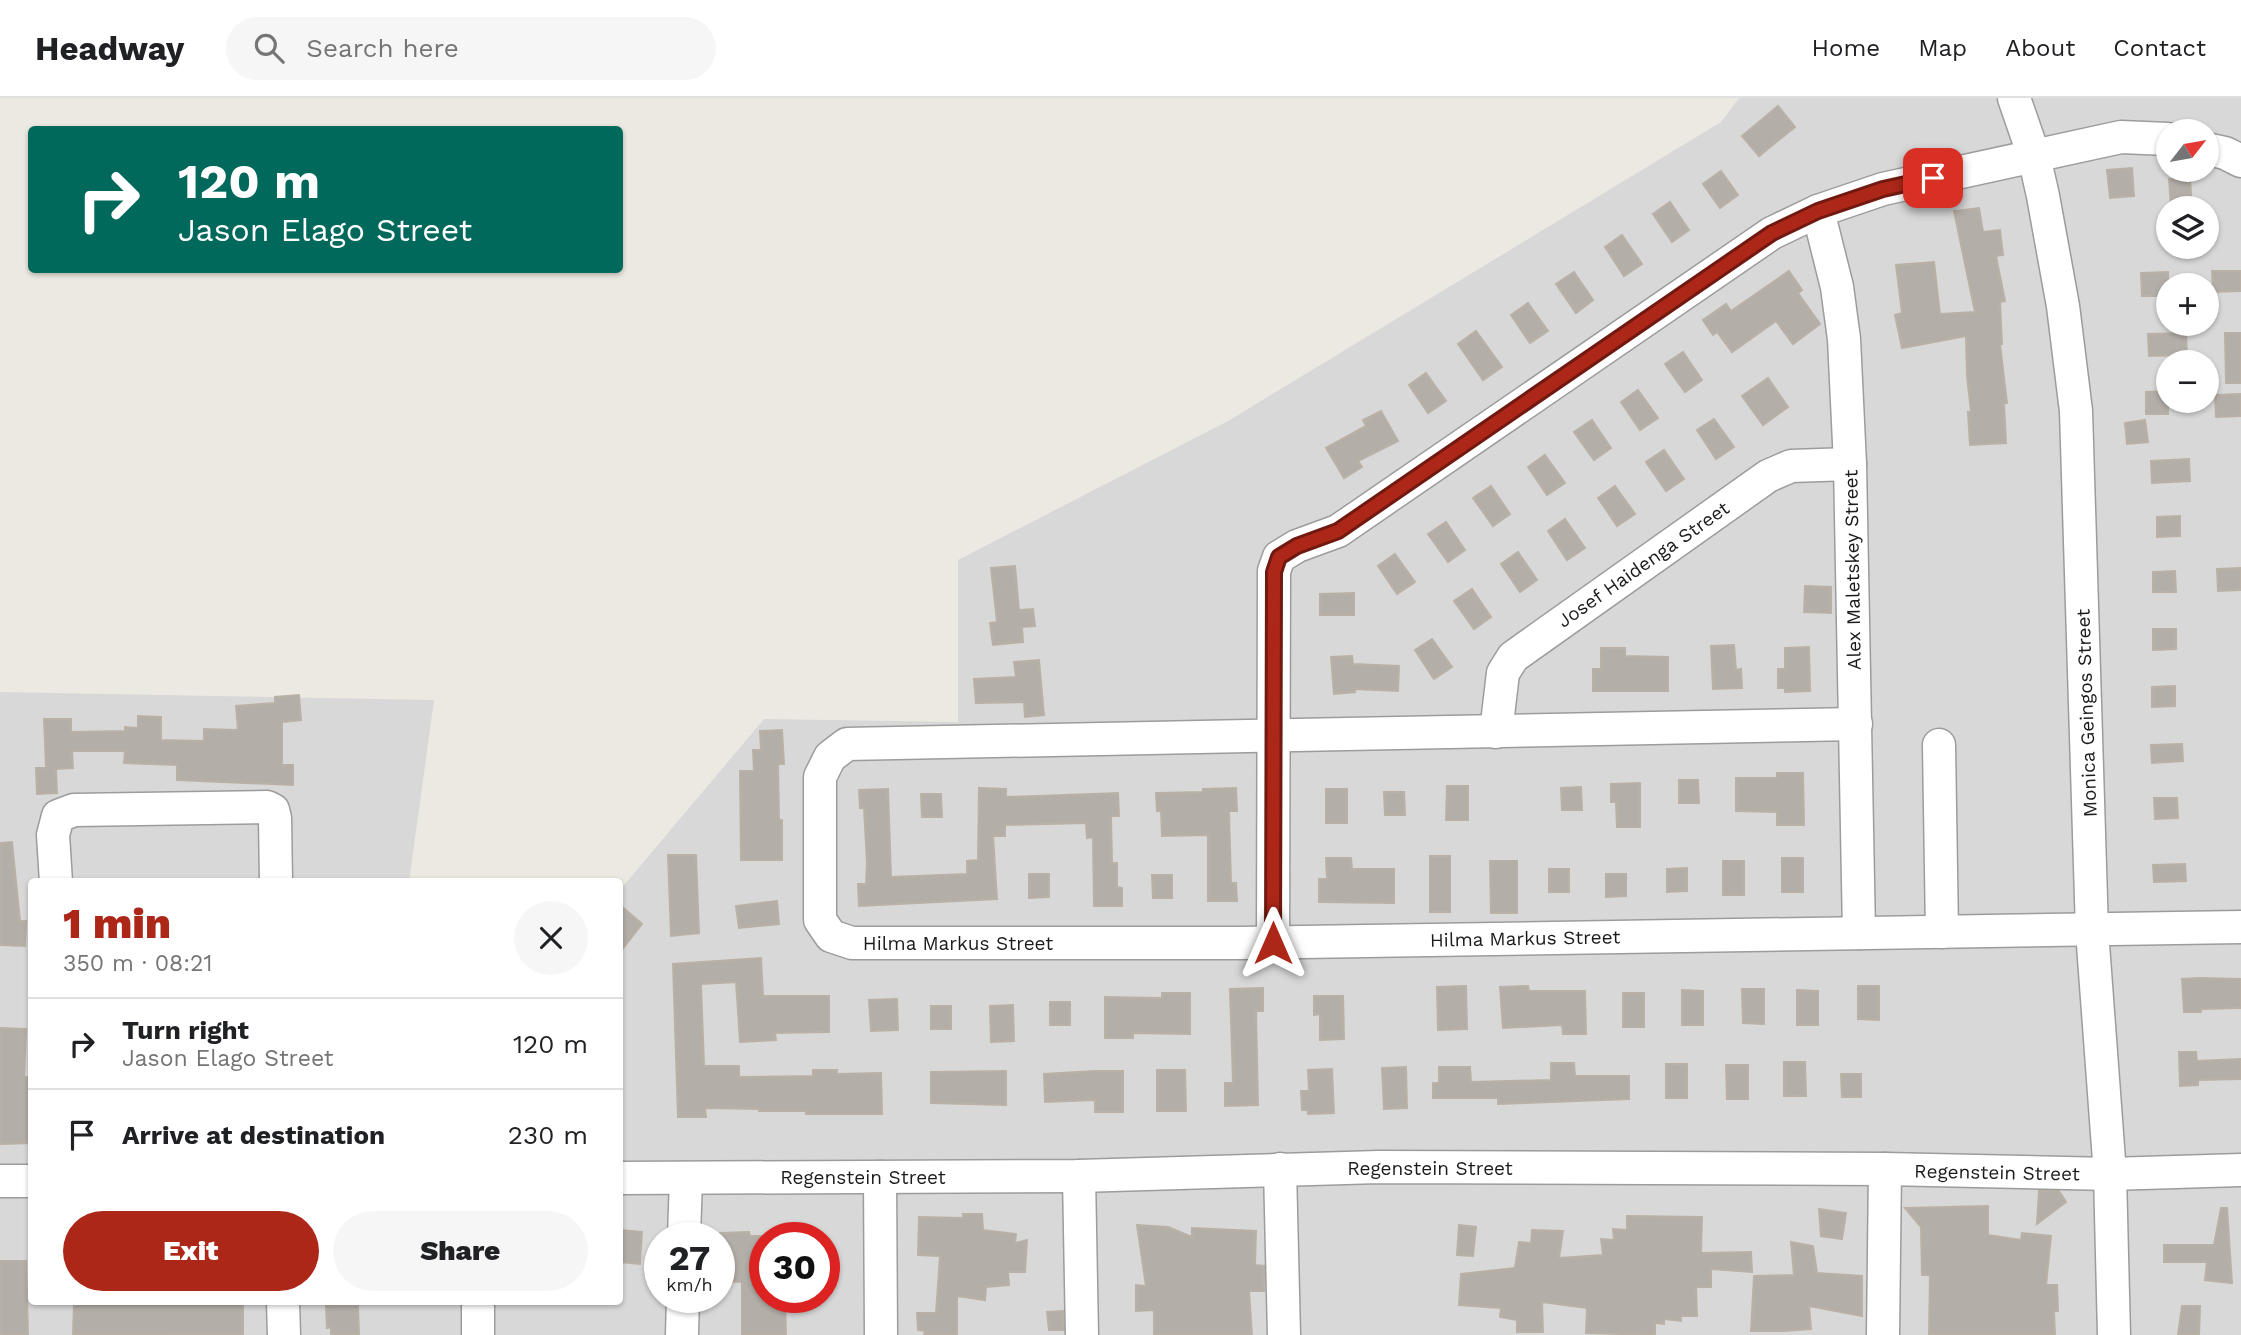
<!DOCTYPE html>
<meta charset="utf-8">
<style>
body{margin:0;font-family:"Work Sans",sans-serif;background:#f6f6f6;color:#202124;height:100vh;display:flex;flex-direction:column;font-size:26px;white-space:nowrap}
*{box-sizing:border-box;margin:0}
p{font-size:23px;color:#757577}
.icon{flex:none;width:38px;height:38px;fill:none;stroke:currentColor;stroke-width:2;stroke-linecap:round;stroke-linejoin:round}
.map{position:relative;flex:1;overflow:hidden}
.drawer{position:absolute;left:28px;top:780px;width:595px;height:427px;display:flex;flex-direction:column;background:#fff;border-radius:7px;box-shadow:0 2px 5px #0004}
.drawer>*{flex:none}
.guide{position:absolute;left:28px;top:28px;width:595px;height:147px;border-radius:7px;box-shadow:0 2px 5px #0004;background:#00695c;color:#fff;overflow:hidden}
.needle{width:46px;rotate:59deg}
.buttons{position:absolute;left:2156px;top:21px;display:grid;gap:14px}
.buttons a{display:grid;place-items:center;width:63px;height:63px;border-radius:50%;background:#fff;box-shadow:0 2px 5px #0004;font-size:35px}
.speed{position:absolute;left:644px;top:1124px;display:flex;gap:14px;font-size:35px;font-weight:700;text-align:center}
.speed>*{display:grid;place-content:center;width:91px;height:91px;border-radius:50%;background:#fff;box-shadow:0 2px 5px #0004;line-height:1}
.speed small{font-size:18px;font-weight:400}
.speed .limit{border:10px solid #d22;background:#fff;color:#111}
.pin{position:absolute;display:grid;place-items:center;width:60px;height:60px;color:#fff;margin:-30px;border-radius:14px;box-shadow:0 4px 10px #0006}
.me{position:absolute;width:77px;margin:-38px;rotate:0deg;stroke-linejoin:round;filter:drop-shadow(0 0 5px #0008)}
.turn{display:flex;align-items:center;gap:24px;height:147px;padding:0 35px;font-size:32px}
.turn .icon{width:91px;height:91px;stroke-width:2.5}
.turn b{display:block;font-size:49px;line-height:60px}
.round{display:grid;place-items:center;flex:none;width:74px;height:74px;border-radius:37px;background:#f6f6f6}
.overview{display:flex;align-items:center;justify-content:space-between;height:119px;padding:0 35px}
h1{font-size:42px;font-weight:800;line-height:52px;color:#ad2719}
.cta{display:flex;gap:14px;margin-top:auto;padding:14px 35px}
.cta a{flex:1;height:80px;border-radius:42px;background:#ad2719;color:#fff;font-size:28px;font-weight:800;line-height:80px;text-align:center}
.cta a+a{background:#f6f6f6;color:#202124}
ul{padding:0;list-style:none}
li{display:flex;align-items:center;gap:21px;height:91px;padding:0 35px;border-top:2px solid #e0e0e0}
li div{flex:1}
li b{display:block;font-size:26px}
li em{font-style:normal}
header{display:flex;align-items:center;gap:42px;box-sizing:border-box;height:98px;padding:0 35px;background:#fff;border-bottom:2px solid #e0e0e0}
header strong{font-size:33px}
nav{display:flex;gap:38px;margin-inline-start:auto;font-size:24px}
.search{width:490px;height:63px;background:#f6f6f6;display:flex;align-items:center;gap:18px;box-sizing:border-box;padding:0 24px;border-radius:38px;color:#757577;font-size:26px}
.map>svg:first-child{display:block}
.residential{fill:#d9d8d8;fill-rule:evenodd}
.building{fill:#b4aea8;stroke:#bab1a6;stroke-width:2}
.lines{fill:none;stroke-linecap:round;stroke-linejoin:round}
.minor-casing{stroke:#9c9c9c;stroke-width:35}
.minor{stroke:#fff;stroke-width:32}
.route-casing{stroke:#701910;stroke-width:18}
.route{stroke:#ad2719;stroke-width:12}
.labels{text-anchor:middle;stroke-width:7;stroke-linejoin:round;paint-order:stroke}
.street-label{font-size:19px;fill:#1b1b1b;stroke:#fff}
</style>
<header>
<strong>Headway</strong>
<div class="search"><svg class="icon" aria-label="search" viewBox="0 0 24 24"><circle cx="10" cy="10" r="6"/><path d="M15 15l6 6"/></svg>Search here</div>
<nav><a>Home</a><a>Map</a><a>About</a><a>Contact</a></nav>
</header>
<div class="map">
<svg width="2241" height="1237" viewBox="0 0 2241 1237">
<rect width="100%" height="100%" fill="#ebe9e1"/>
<!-- residential -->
<path class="residential" d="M1739 0H2241V1237H0V594L434 602 409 784H32V1204H620V792L764 621 958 624V462L1228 323 1721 24ZM2168 33H2207V72H2168ZM2168 110H2207V149H2168ZM2168 187H2207V226H2168ZM2168 264H2207V303H2168ZM660 1139H719V1199H660ZM765 1139H824V1199H765Z"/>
<!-- building -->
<g class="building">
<polygon points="1778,8 1795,29 1759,58 1742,38"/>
<polygon points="2132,70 2134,98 2110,100 2107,72"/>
<polygon points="1721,73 1738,97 1720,110 1703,86"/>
<polygon points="2190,80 2192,110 2171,110 2169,81"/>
<polygon points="1670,104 1689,132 1672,144 1653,116"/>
<polygon points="1979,110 1983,134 2000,132 2003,157 1996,158 2005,203 2000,204 2002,246 2000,246 2007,305 2004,305 2006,345 1970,347 1968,314 1971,314 1967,278 1966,238 1902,250 1895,217 1902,215 1896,167 1934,164 1940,216 1975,214 1954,113"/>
<polygon points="1622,137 1642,166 1624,178 1605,149"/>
<polygon points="1789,173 1802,192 1798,195 1820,226 1793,246 1776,223 1732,254 1717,234 1713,237 1703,222 1726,206 1731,213"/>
<polygon points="2212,173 2241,173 2241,193 2213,194"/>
<polygon points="1574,174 1593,202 1576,215 1556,186"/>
<polygon points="2168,174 2168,198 2142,198 2141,175"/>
<polygon points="1528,205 1548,233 1530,245 1511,217"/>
<polygon points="1476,233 1502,269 1483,282 1458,246"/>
<polygon points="2186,235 2187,257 2149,258 2148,236"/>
<polygon points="2225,235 2241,235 2241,285 2226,285"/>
<polygon points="1683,254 1702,282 1685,294 1665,266"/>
<polygon points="1426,275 1446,303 1428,315 1409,287"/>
<polygon points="1768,280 1788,309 1763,327 1742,298"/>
<polygon points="1638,292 1658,320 1640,332 1621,304"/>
<polygon points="2168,293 2168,316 2146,316 2146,294"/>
<polygon points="2241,296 2241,318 2216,319 2215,297"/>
<polygon points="1381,313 1398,343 1358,363 1362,369 1344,380 1326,350 1366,328 1363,322"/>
<polygon points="1714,321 1734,349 1716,361 1697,332"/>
<polygon points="1592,322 1611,350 1594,362 1574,334"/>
<polygon points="2145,322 2148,344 2127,346 2125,325"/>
<polygon points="1664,352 1684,381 1666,393 1646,364"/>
<polygon points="1545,357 1565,385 1547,397 1528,369"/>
<polygon points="2189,361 2190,383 2152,385 2151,363"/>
<polygon points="1491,388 1510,416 1493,428 1473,400"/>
<polygon points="1615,388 1635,416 1617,428 1598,400"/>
<polygon points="2180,418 2180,438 2157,439 2157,419"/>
<polygon points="1565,421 1585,450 1567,462 1548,433"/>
<polygon points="1446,424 1465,452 1448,464 1428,436"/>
<polygon points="1518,454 1537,482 1520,494 1501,466"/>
<polygon points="1395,456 1415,484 1397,496 1378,468"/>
<polygon points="1015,468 1019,512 1033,511 1035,528 1022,529 1023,544 993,547 990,525 997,524 991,470"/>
<polygon points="2241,470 2241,492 2218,493 2217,471"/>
<polygon points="2175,473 2176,494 2153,494 2153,474"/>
<polygon points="1805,488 1831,489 1831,515 1804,514"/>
<polygon points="1472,491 1491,519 1474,531 1454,503"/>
<polygon points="1354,495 1354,517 1320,517 1320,496"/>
<polygon points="2153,531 2176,531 2176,551 2153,552"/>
<polygon points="1432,541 1452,569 1434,581 1415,552"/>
<polygon points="1734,547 1736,572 1741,571 1742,590 1713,591 1711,548"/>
<polygon points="1809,549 1810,593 1785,594 1785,590 1778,590 1778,571 1785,571 1785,550"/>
<polygon points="1601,550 1625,550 1625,558 1668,559 1668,593 1593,593 1593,571 1601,571"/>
<polygon points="1352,558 1353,566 1399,568 1398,593 1354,591 1355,594 1334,596 1331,559"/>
<polygon points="1039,562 1044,617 1025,619 1024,604 976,605 974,581 1016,579 1014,564"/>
<polygon points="2175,588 2175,608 2152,609 2152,589"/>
<polygon points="299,597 301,622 282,624 282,667 293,667 293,687 177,682 177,667 124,665 125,653 72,653 73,670 56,671 57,695 37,696 36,670 46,670 44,621 71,621 71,634 125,633 125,629 138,630 138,618 161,619 161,642 204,643 204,631 238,632 236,608 275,605 275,599"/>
<polygon points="782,632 784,666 778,666 779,722 782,722 782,762 741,762 740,673 754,673 753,652 761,652 760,633"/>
<polygon points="2182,646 2183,663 2152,665 2151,647"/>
<polygon points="1777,675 1803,675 1804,727 1777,727 1777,714 1736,713 1736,680 1777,680"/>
<polygon points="1679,682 1698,682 1699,705 1679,705"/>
<polygon points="1640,685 1640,729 1617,729 1616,704 1611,704 1611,686"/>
<polygon points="1447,688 1468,688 1468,722 1446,722"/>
<polygon points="1581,689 1582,712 1562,712 1561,690"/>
<polygon points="979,690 1006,691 1006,699 1118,695 1119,718 1111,718 1112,765 1117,765 1117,789 1122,790 1122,808 1094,808 1093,739 1087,740 1086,725 1005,727 1005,738 993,738 997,801 859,808 858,786 866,786 867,765 864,710 860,710 859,692 888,691 891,779 967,776 967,763 978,762"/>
<polygon points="1236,690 1237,713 1229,713 1231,785 1236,785 1237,803 1208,803 1208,737 1162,738 1161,713 1157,713 1156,695 1203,694 1203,691"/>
<rect x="1326" y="691" width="21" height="34"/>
<polygon points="1384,694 1404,694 1405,717 1385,717"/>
<polygon points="921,696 941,696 942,719 922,719"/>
<polygon points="2154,700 2177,700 2178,720 2155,721"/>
<polygon points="12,744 20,823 26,823 25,848 0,847 0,745"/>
<polygon points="668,757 696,757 699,835 671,838"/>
<rect x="1430" y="758" width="20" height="56"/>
<polygon points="1326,760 1351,760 1352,771 1394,771 1394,805 1319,804 1319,781 1327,781"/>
<rect x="1782" y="760" width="21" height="34"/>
<polygon points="1490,763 1517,763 1517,815 1491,815"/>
<rect x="1723" y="763" width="21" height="34"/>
<polygon points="2185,766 2186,783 2154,784 2153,767"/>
<polygon points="1687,770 1687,793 1667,794 1667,771"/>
<rect x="1549" y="771" width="20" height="23"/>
<polygon points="1029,776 1049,776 1049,799 1029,800"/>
<polygon points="1606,776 1626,776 1626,798 1606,799"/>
<polygon points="1152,777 1172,777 1172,800 1153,800"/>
<polygon points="777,803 779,826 739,830 736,808"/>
<polygon points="620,807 642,826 620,854"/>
<polygon points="761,860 763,898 829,898 829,934 775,935 776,942 740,944 736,884 701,886 704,968 739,968 739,979 813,978 813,972 837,972 837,976 881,975 882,1016 806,1016 806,1013 759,1013 759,1011 705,1010 706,1019 678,1019 673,866"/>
<polygon points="2200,880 2241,881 2241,910 2201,911 2201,914 2184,914 2182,881"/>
<polygon points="1466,888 1467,931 1438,932 1437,889"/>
<polygon points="1528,888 1529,893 1585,893 1586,936 1563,936 1562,927 1503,930 1500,889"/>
<polygon points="1858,888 1879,888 1879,922 1858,921"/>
<polygon points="1263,890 1263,913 1256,913 1258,1007 1225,1008 1225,985 1233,985 1230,891"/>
<polygon points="1742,891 1764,891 1764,926 1743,925"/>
<polygon points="1682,892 1703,893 1703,927 1682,927"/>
<polygon points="1797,892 1818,893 1818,927 1797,927"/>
<polygon points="1162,895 1190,895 1190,936 1133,935 1133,940 1105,940 1105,899 1162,900"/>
<rect x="1623" y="895" width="21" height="34"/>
<polygon points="1314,898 1343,898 1344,941 1320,942 1320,916 1314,917"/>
<polygon points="897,901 898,932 871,933 869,902"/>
<rect x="1050" y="904" width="20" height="23"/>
<polygon points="1013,907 1014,943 991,944 990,908"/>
<rect x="931" y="908" width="20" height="23"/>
<polygon points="0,930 26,931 24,979 32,979 32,1045 0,1046"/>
<polygon points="2179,954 2196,954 2197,963 2241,961 2241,981 2198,982 2198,987 2180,988"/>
<polygon points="1784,964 1805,964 1806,998 1784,998"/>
<polygon points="1551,965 1574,965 1575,978 1629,978 1629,1001 1498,1006 1498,1000 1433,1000 1433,985 1439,985 1439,969 1470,969 1471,984 1551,982"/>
<rect x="1666" y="966" width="21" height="34"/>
<polygon points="1726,967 1748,967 1748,1001 1727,1001"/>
<polygon points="1406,969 1407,1010 1384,1011 1382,970"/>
<polygon points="1332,971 1334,1015 1308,1016 1308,1012 1302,1012 1301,993 1309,993 1308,972"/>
<polygon points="1157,972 1185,972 1186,1013 1157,1013"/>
<polygon points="1006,973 1006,1007 931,1005 931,974"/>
<polygon points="1095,973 1123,973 1123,1014 1095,1014 1095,1002 1045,1004 1044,976"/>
<polygon points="1841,976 1861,976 1861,999 1842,999"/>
<polygon points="2039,1093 2059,1093 2066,1104 2037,1126"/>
<polygon points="1988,1108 1988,1137 2021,1142 2022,1135 2051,1138 2046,1187 2057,1187 2058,1213 2054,1213 2055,1237 1929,1237 1930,1177 1922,1177 1921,1129 1905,1110"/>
<polygon points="2221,1110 2227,1110 2232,1185 2205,1182 2207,1164 2164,1164 2164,1147 2214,1147"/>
<polygon points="1819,1111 1846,1115 1842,1141 1821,1138"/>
<polygon points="963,1116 982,1116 983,1132 1016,1136 1015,1145 1027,1142 1025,1174 1008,1174 1009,1187 986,1189 985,1202 957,1198 957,1237 924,1237 925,1233 918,1232 917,1215 936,1215 940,1158 918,1157 919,1119 963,1120"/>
<polygon points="1627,1118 1702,1119 1701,1155 1751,1154 1752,1174 1711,1171 1711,1189 1696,1189 1697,1218 1681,1218 1681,1223 1664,1221 1664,1226 1655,1225 1655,1237 1586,1235 1587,1210 1542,1204 1543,1234 1517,1234 1517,1222 1500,1219 1501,1210 1459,1207 1461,1176 1515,1170 1519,1144 1531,1145 1532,1132 1563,1133 1559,1160 1603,1157 1601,1141 1614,1142 1613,1131 1627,1132"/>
<polygon points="1137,1127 1168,1129 1192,1139 1192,1130 1256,1133 1255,1167 1264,1168 1264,1193 1249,1193 1252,1237 1154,1237 1154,1212 1136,1213 1136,1187 1146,1188"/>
<polygon points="1459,1127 1476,1129 1473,1158 1457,1157"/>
<polygon points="620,1132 642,1134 640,1166 620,1164"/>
<polygon points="749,1134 750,1138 765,1138 765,1199 785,1199 786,1237 742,1237 742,1184 720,1183 720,1135"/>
<polygon points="1791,1144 1813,1148 1817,1175 1862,1178 1862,1218 1809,1208 1811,1231 1784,1233 1751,1233 1754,1178 1794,1177"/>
<polygon points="0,1163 26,1163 28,1237 0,1237"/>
<polygon points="74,1204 243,1204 243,1236 73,1237"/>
<polygon points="358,1207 359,1237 331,1237 331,1229 327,1230 326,1208"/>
<polygon points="2182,1208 2200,1208 2199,1237 2178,1237"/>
<polygon points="1063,1213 1064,1232 1049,1232 1047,1214"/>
</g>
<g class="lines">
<defs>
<g id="minor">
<polyline points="2014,0 2034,58 2043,98 2063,208 2076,313 2092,833 2110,1076 2114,1237"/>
<polyline points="2207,51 2225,55 2241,63"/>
<polyline points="1818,113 1837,189 1844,241 1850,366 1859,835"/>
<polyline points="1856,626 847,646 830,659 820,679 820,822 831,838 852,845 1241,845 2241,829"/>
<polyline points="1496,634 1503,575 1513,559 1768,378 1791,368 1850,366"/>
<polyline points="1939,647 1942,834"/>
<polyline points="56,784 53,737 58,718 74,712 267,709 273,712 275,720 276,784"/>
<polyline points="1273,845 1274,473 1279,459 1297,448 1338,433 1772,135 1818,113 1883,91 2121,39 2168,41"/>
<polyline points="1280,1071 1284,1237"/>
<polyline points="1079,1078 1082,1237"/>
<polyline points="880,1079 881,1237"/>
<polyline points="620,1080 1079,1078 1379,1069 1885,1071 2110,1076 2241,1072"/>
<polyline points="0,1083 32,1083"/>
<polyline points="684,1139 686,1080"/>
<polyline points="283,1204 284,1237"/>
<polyline points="478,1204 478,1237"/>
<polyline points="682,1237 683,1199"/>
<polyline points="1883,1237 1885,1071"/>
</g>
</defs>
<!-- minor casing -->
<use href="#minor" class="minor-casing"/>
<!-- minor -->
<use href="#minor" class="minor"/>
</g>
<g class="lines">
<defs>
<polyline id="route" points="1273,845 1274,474 1279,459 1297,448 1338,433 1772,135 1818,113 1883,91 1933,80"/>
</defs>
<!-- route casing -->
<use href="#route" class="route-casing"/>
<!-- route -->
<use href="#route" class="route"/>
</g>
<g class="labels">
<!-- street labels -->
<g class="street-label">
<text transform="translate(1643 466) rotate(-35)" y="7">Josef Haidenga Street</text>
<text transform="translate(1852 472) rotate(-91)" y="7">Alex Maletskey Street</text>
<text transform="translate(2086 615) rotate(-92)" y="7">Monica Geingos Street</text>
<text transform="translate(1525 840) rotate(-1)" y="7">Hilma Markus Street</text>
<text x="958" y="852">Hilma Markus Street</text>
<text x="1430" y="1077">Regenstein Street</text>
<text transform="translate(1997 1074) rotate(1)" y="7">Regenstein Street</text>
<text x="863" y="1086">Regenstein Street</text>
</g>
</g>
</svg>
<div class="buttons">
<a><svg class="needle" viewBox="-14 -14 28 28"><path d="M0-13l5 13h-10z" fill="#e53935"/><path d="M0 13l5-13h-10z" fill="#757577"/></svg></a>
<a><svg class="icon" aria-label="layers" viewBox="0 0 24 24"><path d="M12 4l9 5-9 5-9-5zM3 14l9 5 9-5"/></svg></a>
<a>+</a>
<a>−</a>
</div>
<div class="speed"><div>27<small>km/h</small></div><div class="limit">30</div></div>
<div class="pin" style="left:1933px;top:80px;background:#d93025"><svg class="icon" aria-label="arrive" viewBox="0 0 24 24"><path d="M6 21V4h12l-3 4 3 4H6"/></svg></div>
<svg class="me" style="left:1273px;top:845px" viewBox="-20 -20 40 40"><path d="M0-17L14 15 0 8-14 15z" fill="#ad2719" stroke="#fff" stroke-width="4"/></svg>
<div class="guide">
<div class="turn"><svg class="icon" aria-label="right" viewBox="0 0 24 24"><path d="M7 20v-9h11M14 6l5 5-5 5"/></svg><div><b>120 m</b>Jason Elago Street</div></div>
</div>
<section class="drawer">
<div class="overview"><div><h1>1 min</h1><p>350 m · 08:21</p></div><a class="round"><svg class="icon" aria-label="close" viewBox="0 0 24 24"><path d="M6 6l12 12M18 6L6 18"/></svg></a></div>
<ul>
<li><svg class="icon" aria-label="right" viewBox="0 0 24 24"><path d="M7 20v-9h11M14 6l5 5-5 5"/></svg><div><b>Turn right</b><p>Jason Elago Street</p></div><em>120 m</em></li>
<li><svg class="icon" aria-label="arrive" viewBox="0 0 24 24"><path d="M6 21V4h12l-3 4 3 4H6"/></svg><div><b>Arrive at destination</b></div><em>230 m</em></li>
</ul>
<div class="cta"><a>Exit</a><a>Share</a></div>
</section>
</div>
